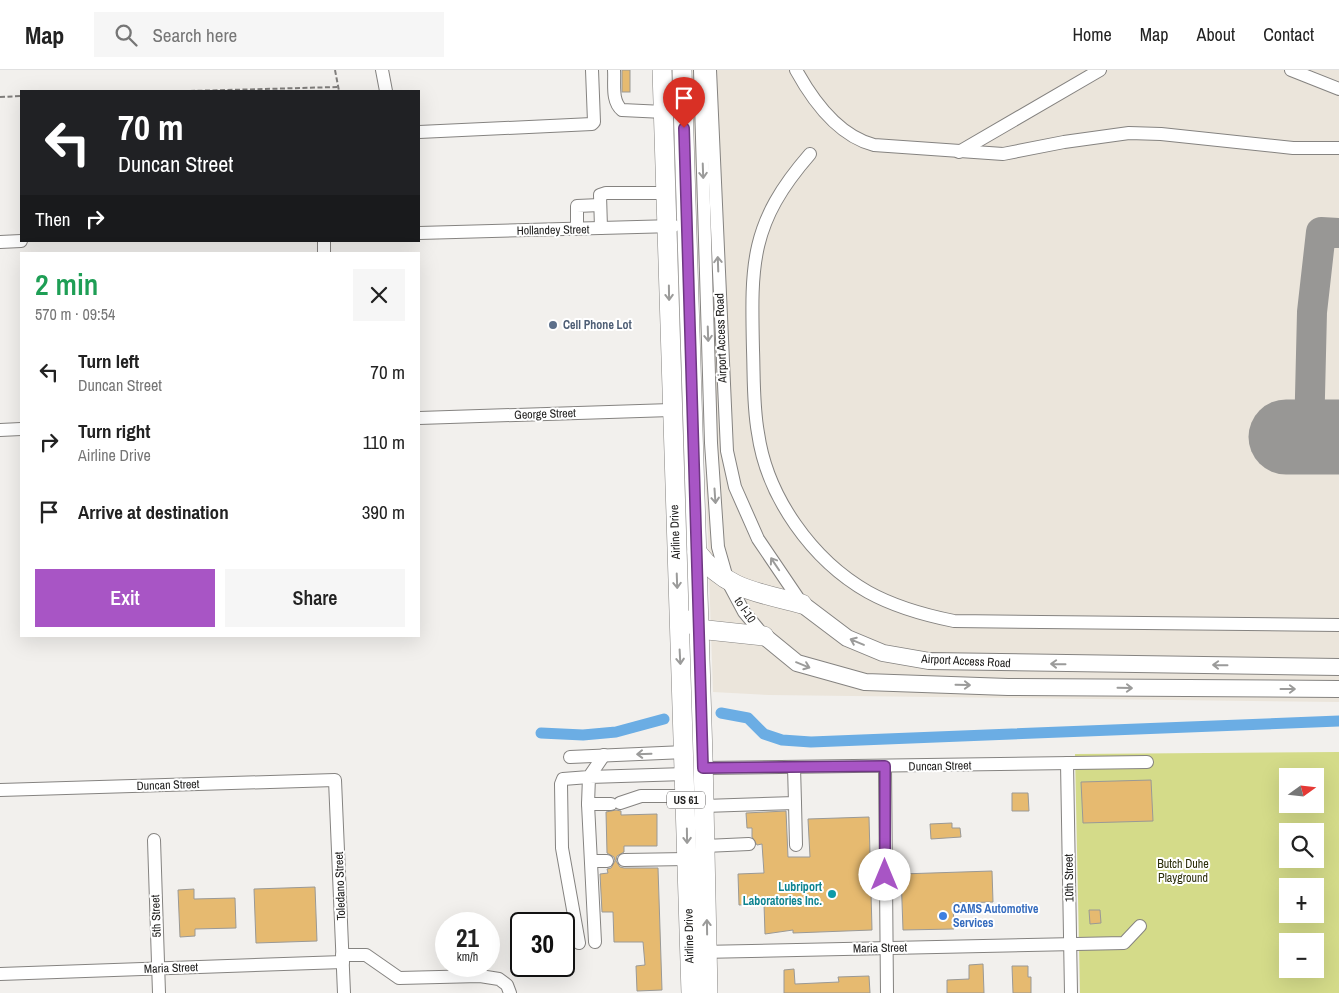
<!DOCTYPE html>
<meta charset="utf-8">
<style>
body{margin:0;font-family:"Archivo Narrow",sans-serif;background:#f6f6f6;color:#222;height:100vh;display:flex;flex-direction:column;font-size:19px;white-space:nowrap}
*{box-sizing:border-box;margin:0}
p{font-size:16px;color:#767676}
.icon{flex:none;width:28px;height:28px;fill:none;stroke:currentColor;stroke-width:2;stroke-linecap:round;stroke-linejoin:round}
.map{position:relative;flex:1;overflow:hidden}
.side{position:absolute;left:20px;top:182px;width:400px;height:385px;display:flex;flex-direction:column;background:#fff;border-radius:0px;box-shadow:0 5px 20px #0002}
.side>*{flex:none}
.banner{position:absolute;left:20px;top:20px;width:400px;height:152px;border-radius:0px;box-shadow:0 5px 20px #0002;background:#202124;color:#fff;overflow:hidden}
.needle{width:32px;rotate:75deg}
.tools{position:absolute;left:1279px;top:698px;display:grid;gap:10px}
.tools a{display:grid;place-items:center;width:45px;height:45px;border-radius:0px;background:#fff;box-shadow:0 5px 20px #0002;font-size:25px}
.speed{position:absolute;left:435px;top:842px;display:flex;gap:10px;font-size:25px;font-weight:700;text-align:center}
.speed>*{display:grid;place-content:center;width:65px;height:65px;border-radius:50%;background:#fff;box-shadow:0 5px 20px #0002;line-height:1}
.speed small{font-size:12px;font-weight:400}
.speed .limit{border:2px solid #111;border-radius:8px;background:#fff;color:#111}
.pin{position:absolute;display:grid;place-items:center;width:42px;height:42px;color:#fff;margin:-51px -21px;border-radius:50% 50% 50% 0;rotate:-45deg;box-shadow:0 0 5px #0007}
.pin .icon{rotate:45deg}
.me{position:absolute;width:55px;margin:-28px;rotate:0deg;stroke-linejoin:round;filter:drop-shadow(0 0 4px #0008)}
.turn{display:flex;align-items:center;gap:18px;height:105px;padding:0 15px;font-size:22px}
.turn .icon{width:65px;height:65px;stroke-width:2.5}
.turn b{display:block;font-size:35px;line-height:42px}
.then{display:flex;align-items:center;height:48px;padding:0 15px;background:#0003;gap:10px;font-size:19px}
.round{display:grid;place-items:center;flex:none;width:52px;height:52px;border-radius:0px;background:#f6f6f6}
.headline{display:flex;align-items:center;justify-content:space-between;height:85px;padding:0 15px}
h1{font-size:30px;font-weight:600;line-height:38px;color:#1e9e55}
.primary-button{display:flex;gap:10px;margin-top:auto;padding:10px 15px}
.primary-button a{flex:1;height:58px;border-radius:0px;background:#a855c5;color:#fff;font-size:20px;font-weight:600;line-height:58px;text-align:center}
.primary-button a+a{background:#f6f6f6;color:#222}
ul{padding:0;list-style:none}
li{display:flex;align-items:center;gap:15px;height:70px;padding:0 15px}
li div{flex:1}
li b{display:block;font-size:19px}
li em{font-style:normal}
header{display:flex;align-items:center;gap:30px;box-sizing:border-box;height:70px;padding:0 25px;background:#fff;border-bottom:1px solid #e0e0e0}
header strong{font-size:24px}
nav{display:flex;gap:28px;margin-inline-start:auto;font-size:18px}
.search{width:350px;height:45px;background:#f6f6f6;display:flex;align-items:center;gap:12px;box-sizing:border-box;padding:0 18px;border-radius:0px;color:#767676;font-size:19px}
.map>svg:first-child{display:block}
.built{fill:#ebe5db}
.green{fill:#d4db89;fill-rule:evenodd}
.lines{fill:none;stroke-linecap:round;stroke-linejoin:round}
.canal{stroke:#6bade4;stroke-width:11}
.taxiway{stroke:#989795;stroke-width:30}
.runway{stroke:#989795;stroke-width:75}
.building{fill:#e6ba70;stroke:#9a9996}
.minor-casing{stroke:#858380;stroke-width:14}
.major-casing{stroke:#858380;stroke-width:18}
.highway-casing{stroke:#858380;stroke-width:20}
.path{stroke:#807e7c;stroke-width:2;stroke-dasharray:5 2.5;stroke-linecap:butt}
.minor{stroke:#fff;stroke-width:12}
.major{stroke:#fff;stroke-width:16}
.highway{stroke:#fff;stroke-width:19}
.oneway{stroke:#9b9b9a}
.route-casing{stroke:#6d3780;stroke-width:12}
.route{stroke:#a855c5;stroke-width:9}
.service-dot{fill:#5c6f8a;stroke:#fff;stroke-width:2}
.culture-dot{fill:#0f9aa8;stroke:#fff;stroke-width:2}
.shop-dot{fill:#3f7fe0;stroke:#fff;stroke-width:2}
.labels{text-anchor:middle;stroke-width:4;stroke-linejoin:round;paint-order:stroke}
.shield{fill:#fff;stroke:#646362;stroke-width:1}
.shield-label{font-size:11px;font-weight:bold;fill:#21201f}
.street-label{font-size:12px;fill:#21201f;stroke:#fff}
.service-label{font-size:12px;font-weight:bold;fill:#4e5e75;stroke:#fff;text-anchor:start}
.park-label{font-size:12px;fill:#2c2e0a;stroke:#fff}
.culture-label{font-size:12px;font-weight:bold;fill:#0d838f;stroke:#fff;text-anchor:end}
.shop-label{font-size:12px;font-weight:bold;fill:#366cbe;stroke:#fff;text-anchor:start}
</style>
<header>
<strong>Map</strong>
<div class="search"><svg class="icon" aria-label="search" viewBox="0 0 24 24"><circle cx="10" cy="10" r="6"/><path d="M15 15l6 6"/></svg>Search here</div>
<nav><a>Home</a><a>Map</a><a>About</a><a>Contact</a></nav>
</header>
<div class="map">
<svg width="1339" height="923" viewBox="0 0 1339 923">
<rect width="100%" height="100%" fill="#f2f0ed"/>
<!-- built -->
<polygon class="built" points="692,0 1339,0 1339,632 769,625 713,622"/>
<!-- green -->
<path class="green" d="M1339 682V923H1080L1075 684ZM1288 706H1315V734H1288ZM1288 761H1315V789H1288ZM1288 816H1315V844H1288ZM1288 871H1315V899H1288Z"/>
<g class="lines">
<!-- canal -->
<g class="canal">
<polyline points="721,643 748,648 764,664 782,670 811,672 1339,651"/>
<polyline points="541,663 583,665 616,662 664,649"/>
</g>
<!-- taxiway -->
<polyline class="taxiway" points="1309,367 1312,242 1321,162 1339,163"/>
<!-- runway -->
<polyline class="runway" points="1286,367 1339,367"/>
</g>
<!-- building -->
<g class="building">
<rect x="622" y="0" width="8" height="22"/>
<polygon points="1151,710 1153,751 1083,753 1081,712"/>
<polygon points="1012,723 1028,723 1029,741 1012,741"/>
<polygon points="616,740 621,741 621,745 657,744 657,776 624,776 624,782 617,786 616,791 620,797 624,798 658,798 662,920 637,921 636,896 645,895 643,872 614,872 613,842 602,842 600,804 608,803 607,799 611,798 615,791 614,787 607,783 606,742"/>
<polygon points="786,741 788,787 810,787 808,749 869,747 872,860 793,863 793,860 765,864 764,834 739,835 738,804 764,803 762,774 757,775 752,767 752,758 747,758 746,743"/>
<polygon points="952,753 952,758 960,758 961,767 931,769 930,754"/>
<polygon points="992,801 993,832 953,833 954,859 903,860 901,804"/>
<polygon points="315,817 317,871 256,873 254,819"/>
<polygon points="194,819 194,829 235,828 236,858 195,859 195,866 180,867 178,820"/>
<polygon points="1089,840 1100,840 1101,853 1090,854"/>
<polygon points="983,894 984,923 947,923 947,910 969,909 969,895"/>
<polygon points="1012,896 1028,896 1028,907 1031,907 1031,923 1013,923"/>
<polygon points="794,899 795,914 839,912 838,907 869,906 870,923 784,923 784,900"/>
</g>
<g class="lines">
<defs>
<g id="minor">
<polyline points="382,0 386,21"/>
<path d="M614 0C615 13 611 31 622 40L664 42"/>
<polyline points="700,0 711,373 718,477 728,512 744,542 764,566"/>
<polyline points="710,0 727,381 735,417 758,469 802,534"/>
<path d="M796 0C813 31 839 66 874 75L1003 84 1064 72 1129 63 1161 64 1293 78H1339"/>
<polyline points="1291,0 1339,19"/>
<polyline points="419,62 592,54 594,52 592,0"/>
<polyline points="959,82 1100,0"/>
<path d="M810 84C750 153 751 193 753 280 754 307 753 336 758 363 767 427 812 490 868 522 895 537 924 545 954 551L1339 555"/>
<polyline points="601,158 600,125 606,123 666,123"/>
<polyline points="577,159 577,136 600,135"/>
<polyline points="419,163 674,156"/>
<polyline points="324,171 324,184"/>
<polyline points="0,172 21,171"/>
<polyline points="419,348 671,340"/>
<polyline points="0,360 21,359"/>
<polyline points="570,687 685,682"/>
<polyline points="1067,693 1071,923"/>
<polyline points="885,697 887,923"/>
<polyline points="703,698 1147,692"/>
<polyline points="0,720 335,710 344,923"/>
<polyline points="620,733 641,726 686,726"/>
<polyline points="795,733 796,775"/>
<polyline points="588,734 611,734"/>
<polyline points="704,736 795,733 794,697"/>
<polyline points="154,770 159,923"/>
<polyline points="705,776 749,774"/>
<polyline points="624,790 687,789"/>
<polyline points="591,791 607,791"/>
<polyline points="595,872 588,734 589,707 685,704"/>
<polyline points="579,873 562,778 561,714 563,709 589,707 604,685"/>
<polyline points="700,882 1124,873 1140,856"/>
<polyline points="342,885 366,885 399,908 480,906 499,909 507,915 510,923"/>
<polyline points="0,904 343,892"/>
</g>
<g id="major">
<polyline points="802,534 847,568 883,583 929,591 1339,597"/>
<polyline points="764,566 797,593 865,612 1008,617 1339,619"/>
</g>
<g id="highway">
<polyline points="662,0 691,923"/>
<polyline points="682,0 703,687 708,923"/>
<path d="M697 482C726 520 757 522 802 534"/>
<polyline points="690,550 698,559 764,566"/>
</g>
</defs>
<!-- minor casing -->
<use href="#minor" class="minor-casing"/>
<!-- major casing -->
<use href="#major" class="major-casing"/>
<!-- highway casing -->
<use href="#highway" class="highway-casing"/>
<!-- path -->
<g class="path">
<polyline points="335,0 339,21"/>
<polyline points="190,21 338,17"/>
<polyline points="0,27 21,26"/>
</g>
<!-- minor -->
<use href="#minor" class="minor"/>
<!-- major -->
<use href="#major" class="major"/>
<!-- highway -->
<use href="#highway" class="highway"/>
</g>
<!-- one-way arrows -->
<defs><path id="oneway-shaft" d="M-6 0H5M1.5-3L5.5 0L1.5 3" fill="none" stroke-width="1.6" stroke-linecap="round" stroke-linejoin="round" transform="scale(1.25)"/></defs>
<g class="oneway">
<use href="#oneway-shaft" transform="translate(703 101) rotate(88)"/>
<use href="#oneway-shaft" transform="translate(718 194) rotate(-92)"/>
<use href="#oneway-shaft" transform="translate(669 223) rotate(89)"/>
<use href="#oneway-shaft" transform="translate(708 264) rotate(88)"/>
<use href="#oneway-shaft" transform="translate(715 426) rotate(86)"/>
<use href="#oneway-shaft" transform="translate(775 494) rotate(-124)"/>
<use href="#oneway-shaft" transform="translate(677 511) rotate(88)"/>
<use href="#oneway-shaft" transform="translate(857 572) rotate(-157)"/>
<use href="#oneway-shaft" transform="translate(680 587) rotate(87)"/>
<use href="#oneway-shaft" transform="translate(1058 594) rotate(-179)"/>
<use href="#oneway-shaft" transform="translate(803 595) rotate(22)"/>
<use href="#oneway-shaft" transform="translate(1220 595) rotate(-179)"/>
<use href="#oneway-shaft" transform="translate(963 615) rotate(1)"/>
<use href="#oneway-shaft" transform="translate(1125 618) rotate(1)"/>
<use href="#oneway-shaft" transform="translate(1288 619)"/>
<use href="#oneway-shaft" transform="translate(644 684) rotate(178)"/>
<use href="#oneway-shaft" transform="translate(687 766) rotate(89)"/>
<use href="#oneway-shaft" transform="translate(707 857) rotate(-91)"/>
</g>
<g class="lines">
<defs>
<polyline id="route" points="684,58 703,698 885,696 885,805"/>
</defs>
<!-- route casing -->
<use href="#route" class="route-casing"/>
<!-- route -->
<use href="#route" class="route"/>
</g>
<!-- markers -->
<circle class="service-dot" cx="553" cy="255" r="5"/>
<circle class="culture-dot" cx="832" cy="824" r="5"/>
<circle class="shop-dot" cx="943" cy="846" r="5"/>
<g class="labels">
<!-- shield labels -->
<rect class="shield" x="667" y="721.5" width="38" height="17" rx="4"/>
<g class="shield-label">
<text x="686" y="734">US 61</text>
</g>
<!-- street labels -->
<g class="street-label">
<text transform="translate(553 160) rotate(-1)" y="4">Hollandey Street</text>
<text transform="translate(721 268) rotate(-92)" y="4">Airport Access Road</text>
<text transform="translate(545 344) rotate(-2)" y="4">George Street</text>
<text transform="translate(675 462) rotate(-92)" y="4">Airline Drive</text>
<text transform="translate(745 540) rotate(56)" y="4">to I-10</text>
<text transform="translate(966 591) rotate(3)" y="4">Airport Access Road</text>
<text transform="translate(940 696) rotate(-1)" y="4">Duncan Street</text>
<text transform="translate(168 715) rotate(-2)" y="4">Duncan Street</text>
<text transform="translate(1069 808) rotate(-91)" y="4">10th Street</text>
<text transform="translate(340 816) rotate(-92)" y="4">Toledano Street</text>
<text transform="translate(156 846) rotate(-92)" y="4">5th Street</text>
<text transform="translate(689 866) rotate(-91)" y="4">Airline Drive</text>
<text transform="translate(880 878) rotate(-1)" y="4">Maria Street</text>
<text transform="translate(171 898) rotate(-2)" y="4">Maria Street</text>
</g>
<!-- service labels -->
<g class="service-label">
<text x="563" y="259">Cell Phone Lot</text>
</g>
<!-- park labels -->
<g class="park-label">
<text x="1183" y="798">Butch Duhe<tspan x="1183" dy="14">Playground</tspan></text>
</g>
<!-- culture labels -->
<g class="culture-label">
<text x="822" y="821">Lubriport<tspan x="822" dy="14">Laboratories Inc.</tspan></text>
</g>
<!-- shop labels -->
<g class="shop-label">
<text x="953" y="843">CAMS Automotive<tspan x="953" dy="14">Services</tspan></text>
</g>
</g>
</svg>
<div class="tools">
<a><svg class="needle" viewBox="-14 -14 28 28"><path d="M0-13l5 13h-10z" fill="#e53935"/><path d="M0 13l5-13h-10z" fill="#767676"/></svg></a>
<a><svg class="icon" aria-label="search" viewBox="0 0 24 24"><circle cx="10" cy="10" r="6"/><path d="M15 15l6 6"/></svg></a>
<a>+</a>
<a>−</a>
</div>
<div class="speed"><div>21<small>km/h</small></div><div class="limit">30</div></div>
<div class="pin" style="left:684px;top:58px;background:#d93025"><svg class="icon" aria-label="arrive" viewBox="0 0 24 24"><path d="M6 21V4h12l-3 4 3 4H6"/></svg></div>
<svg class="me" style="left:885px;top:805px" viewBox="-20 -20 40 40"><circle r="19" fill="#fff"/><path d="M0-13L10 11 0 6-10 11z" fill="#a855c5"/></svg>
<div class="banner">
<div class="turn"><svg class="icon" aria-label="left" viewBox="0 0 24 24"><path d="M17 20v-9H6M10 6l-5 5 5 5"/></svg><div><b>70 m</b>Duncan Street</div></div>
<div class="then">Then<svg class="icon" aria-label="right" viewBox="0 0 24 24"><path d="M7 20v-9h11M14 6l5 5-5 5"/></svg></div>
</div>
<section class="side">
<div class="headline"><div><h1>2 min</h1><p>570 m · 09:54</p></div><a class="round"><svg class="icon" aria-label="close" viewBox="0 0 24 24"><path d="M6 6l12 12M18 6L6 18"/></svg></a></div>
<ul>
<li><svg class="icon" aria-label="left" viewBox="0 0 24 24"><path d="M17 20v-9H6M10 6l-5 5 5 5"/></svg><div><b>Turn left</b><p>Duncan Street</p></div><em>70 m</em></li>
<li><svg class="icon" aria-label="right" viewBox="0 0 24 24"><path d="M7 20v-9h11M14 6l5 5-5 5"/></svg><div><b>Turn right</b><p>Airline Drive</p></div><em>110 m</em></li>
<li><svg class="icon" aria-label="arrive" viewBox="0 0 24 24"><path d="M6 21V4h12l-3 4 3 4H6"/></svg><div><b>Arrive at destination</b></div><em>390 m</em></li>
</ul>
<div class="primary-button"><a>Exit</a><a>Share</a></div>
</section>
</div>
